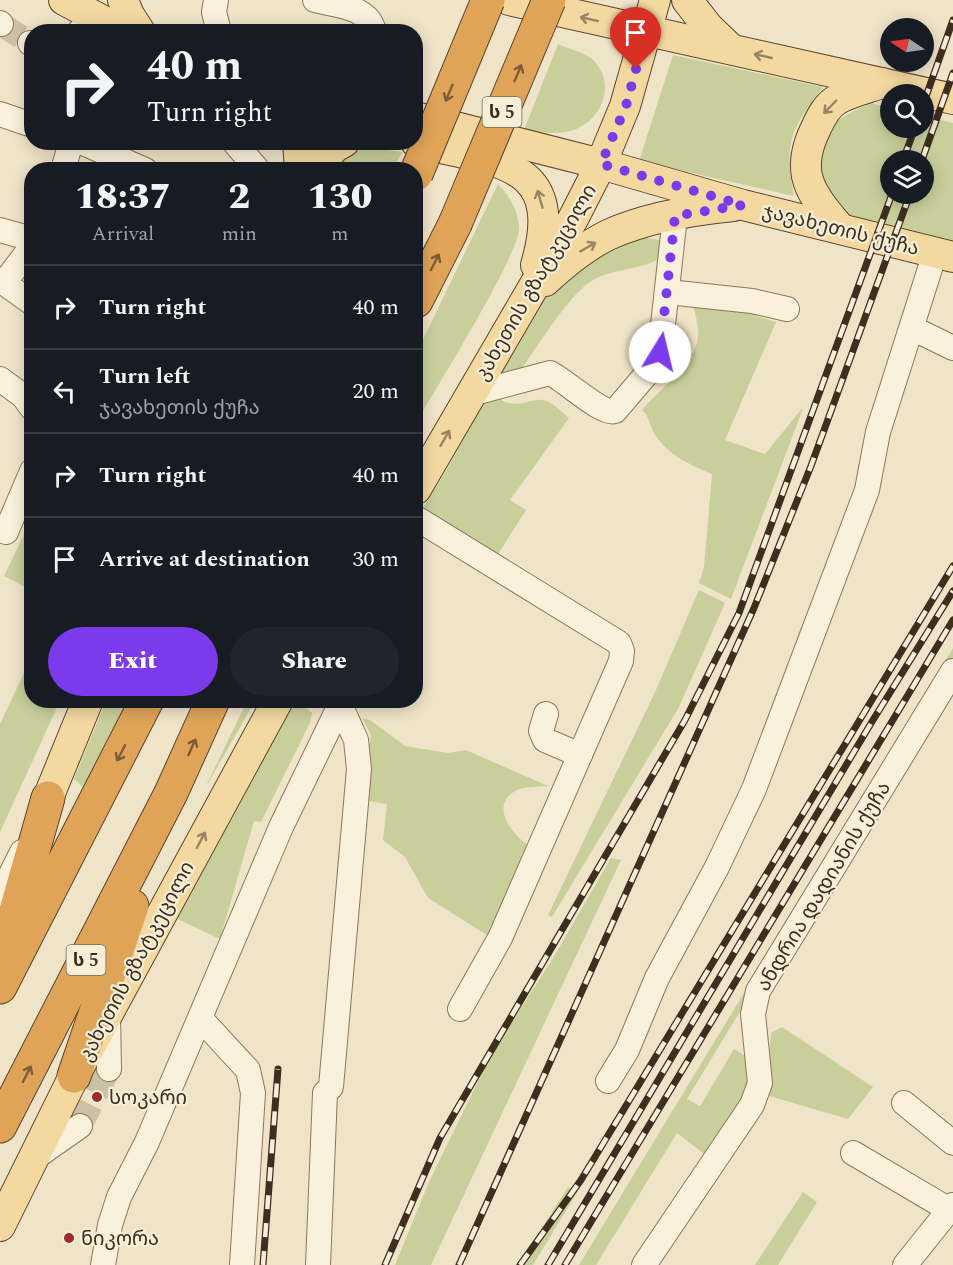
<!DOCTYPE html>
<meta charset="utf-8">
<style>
body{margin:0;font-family:Spectral,"Noto Sans Georgian",serif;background:#20242c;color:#f1f3f6;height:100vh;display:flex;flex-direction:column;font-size:22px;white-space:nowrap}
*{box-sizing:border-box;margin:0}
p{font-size:20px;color:#9ea1a6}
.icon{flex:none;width:33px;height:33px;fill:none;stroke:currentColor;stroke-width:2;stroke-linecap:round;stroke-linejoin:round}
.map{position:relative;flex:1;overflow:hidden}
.details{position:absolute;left:24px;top:162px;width:399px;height:546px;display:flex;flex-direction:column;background:#171b24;border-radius:24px;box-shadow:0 3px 15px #0003}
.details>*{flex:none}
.banner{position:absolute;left:24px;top:24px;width:399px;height:126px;border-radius:24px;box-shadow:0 3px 15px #0003;background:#171b24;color:#f1f3f6;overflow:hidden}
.needle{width:39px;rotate:283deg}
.fabs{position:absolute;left:880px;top:18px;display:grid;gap:12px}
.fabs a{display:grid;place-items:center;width:54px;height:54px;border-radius:50%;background:#171b24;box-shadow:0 3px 15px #0003;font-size:30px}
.pin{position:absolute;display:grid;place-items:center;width:51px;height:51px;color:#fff;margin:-62px -26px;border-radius:50% 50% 50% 0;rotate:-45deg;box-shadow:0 0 6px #0007}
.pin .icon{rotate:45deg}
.me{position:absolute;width:66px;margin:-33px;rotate:9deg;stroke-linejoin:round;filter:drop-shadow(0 0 4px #0008)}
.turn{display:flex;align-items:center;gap:21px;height:126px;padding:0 24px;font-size:27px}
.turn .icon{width:78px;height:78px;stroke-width:2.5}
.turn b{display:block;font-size:42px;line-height:51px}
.eta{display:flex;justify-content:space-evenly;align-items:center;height:102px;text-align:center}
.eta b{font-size:36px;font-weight:800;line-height:42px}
.primary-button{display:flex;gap:12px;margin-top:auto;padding:12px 24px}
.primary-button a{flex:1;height:69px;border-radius:36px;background:#7c3aed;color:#fff;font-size:24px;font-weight:800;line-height:69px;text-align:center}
.primary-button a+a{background:#20242c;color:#f1f3f6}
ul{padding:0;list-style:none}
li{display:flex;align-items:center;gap:18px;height:84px;padding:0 24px;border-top:2px solid #363941}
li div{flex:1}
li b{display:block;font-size:22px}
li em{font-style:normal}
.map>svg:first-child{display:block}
.green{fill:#c9cf9b;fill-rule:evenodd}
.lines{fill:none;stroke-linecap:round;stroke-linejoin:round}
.minor-tunnel{stroke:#ccc0a6;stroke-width:24;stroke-dasharray:24 12;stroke-linecap:butt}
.minor-casing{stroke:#8d765c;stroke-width:26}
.major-casing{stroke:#5b4430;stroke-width:32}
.highway-casing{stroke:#5b4430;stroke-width:35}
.minor{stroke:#faf1dc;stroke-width:24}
.major{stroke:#f3d9a0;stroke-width:30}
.highway{stroke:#e0a458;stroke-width:33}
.rail-casing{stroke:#3d2e20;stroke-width:7}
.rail{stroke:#f7eed8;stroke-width:4.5;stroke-dasharray:14;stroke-linecap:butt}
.highway-bridge-casing{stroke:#5b4430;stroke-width:35;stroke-linecap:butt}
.highway-bridge{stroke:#e0a458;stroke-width:33}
.oneway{stroke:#988460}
.oneway2{stroke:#7e5d36}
.route{stroke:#7c3aed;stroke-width:10;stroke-dasharray:0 18}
.poi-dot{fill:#9e2a2b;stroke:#f7eed8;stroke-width:2}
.labels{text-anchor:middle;stroke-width:4.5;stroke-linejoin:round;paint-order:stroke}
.shield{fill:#f7eed8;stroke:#756857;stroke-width:1.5}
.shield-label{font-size:18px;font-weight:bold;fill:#3d2e20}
.street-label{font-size:20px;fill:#3d2e20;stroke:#f7eed8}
.poi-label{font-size:20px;fill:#3d2e20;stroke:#f7eed8;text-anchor:start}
</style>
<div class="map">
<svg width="953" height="1265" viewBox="0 0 953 1265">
<rect width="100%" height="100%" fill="#f0e4c8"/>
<!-- green -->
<g class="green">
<path d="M558 44C568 49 584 52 592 59 618 83 602 123 570 131 555 135 539 132 524 130Z"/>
<path d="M673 55 823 87C790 131 784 141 794 196L639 161Z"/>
<path d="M871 103 891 108V128H924V116L953 123V244L854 223 820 187C821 132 819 127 871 103ZM891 160H924V194H891Z"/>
<polygon points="364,147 402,152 393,169 328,170"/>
<path d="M498 184C510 197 518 209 519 228 521 252 433 393 416 423V354Z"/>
<path d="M640 237 659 240 661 249 659 259C638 271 611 268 590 282 564 299 521 372 501 400 522 411 533 394 549 402 556 406 563 413 569 418L510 500 526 510 495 559 421 511 446 471 537 306 577 263Z"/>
<path d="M693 305 758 312 756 316 776 322 725 440 765 454 804 406 731 599 699 583 704 567 712 474C689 464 669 456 655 435 650 427 649 415 642 410 658 391 691 366 697 342 700 329 696 317 693 305Z"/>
<polygon points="31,520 31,590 4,576"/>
<polygon points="699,590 725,603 679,707 552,917 548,915 656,690"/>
<polygon points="953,648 953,660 687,1099 700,1106 734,1049 754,1061 755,1084 708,1157 677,1133 596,1265 579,1265"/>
<polygon points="31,658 32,700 60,701 0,832 0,724"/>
<polygon points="106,701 127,701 84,788 74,779"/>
<polygon points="247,701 255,701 207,785 207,784"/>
<polygon points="292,706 304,706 312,713 310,723 261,822 254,821 220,939 171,916"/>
<path d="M362 718 370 720 405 746 448 753 466 750 548 786C539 787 523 786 515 791 489 807 513 835 529 846L490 937 428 898 405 857 383 840 387 804 362 800 371 735Z"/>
<polygon points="611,858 621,860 431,1265 395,1265 429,1182 492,1053 553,958"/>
<polygon points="782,1027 873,1087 848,1119 769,1096 770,1041 772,1032"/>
<polygon points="568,1187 578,1191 533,1265 518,1265"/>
<polygon points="803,1192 817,1202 778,1265 755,1265"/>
</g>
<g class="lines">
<!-- minor-tunnel -->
<g class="minor-tunnel">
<polyline points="1,24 30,43"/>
<polyline points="80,1126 109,1069"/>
</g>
<defs>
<g id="minor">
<polyline points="216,0 214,12 219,32"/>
<path d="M315 0C337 6 369 6 374 32"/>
<polyline points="0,23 1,24"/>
<polyline points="79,32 94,16"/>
<polyline points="30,43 32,44"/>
<polyline points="0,114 32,125"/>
<polyline points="81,142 145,170"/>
<polyline points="234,142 258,170"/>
<polyline points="63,170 71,142"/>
<polyline points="0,230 32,239"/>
<polyline points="0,280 32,303"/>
<polyline points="4,283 32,246"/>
<polyline points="668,292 752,301 787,309"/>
<polyline points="912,328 953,348"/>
<polyline points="0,379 23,396 32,408"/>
<path d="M471 394 550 373C565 380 603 416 615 411L656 363 660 352 675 216"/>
<polyline points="416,518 619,643 622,651 621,661 500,938 460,1009"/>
<polyline points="0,528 6,532 32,471"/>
<polyline points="546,714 541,731 545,740 580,755"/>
<polyline points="0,896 22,852"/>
<polyline points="108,1013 109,1069"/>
<polyline points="200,1018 248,1070 253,1093 242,1265"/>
<polyline points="608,1081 627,1050 657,978 717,867 754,789 867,490 878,432 935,253"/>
<polyline points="904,1103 953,1143"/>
<polyline points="853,1153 953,1212"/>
<polyline points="33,1159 80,1126"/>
<polyline points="103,1265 110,1225 119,1197 147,1142 281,827 341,703"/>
<polyline points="318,1265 325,1093 331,1087 359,769 356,740 338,700"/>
<polyline points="644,1265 752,1105 760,1083 753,1014 758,991 953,671"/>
<polyline points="905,1265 953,1205"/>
</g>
<g id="major">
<polyline points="64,0 124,32"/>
<polyline points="123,0 129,15 140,32"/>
<polyline points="509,0 953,99"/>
<polyline points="687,0 708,27 731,49"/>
<polyline points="416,117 601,164 743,205 953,257"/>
<polyline points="298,142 300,170"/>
<path d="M416 142C495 163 567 159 536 265"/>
<polyline points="314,170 335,147 344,142"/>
<path d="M839 227C810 193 794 172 816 128 821 117 827 105 838 99 851 92 868 88 882 83"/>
<path d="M545 281C565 263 584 247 608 235 645 218 693 210 733 206"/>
<polyline points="416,489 573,219 601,164 625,106 655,0"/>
<polyline points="48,798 88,700"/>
<polyline points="0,1226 74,1076 278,700"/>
</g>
<g id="highway">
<polyline points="416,301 455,224"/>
<polyline points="3,939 16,911 48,798"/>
<polyline points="0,987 147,700"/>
<polyline points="74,1076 132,906"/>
<polyline points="0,1126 171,793 213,700"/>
</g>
</defs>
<!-- minor casing -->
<use href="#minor" class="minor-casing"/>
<!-- major casing -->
<use href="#major" class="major-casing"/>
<!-- highway casing -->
<use href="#highway" class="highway-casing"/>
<!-- minor -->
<use href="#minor" class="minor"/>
<!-- major -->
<use href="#major" class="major"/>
<!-- highway -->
<use href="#highway" class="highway"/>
<defs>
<g id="rail">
<polyline points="924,102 953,20"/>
<polyline points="903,160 915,128"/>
<polyline points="922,160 953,73"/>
<polyline points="263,1265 278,1069"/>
<polyline points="385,1265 440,1138 685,720 739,613 892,194"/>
<polyline points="459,1265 754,608 811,466 910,194"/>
<polyline points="520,1265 581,1180 953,566"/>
<polyline points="548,1265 873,720 953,591"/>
<polyline points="565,1265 953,620"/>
</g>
</defs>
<!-- rail casing -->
<use href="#rail" class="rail-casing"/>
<!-- rail -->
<use href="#rail" class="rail"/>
<defs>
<g id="highway-bridge">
<polyline points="416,174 488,0"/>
<polyline points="455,224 549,0"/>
</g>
</defs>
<!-- highway-bridge casing -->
<use href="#highway-bridge" class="highway-bridge-casing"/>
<!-- highway-bridge -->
<use href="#highway-bridge" class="highway-bridge"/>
</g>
<!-- one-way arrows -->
<defs><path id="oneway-shaft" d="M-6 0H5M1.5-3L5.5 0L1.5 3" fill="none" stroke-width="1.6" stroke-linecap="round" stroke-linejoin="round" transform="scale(1.5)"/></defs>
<g class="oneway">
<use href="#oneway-shaft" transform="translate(589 19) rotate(-167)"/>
<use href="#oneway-shaft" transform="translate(763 56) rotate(-167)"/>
<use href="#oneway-shaft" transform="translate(830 107) rotate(134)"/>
<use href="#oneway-shaft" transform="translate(540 199) rotate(-106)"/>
<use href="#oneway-shaft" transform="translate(588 247) rotate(-30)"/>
<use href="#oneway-shaft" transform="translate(445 438) rotate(-60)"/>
<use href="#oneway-shaft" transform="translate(201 840) rotate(-62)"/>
</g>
<g class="oneway2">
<use href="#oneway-shaft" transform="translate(518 73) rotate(-67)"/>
<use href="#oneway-shaft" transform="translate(449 93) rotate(113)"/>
<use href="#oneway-shaft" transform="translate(435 262) rotate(-63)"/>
<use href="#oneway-shaft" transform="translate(192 747) rotate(-66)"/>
<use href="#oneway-shaft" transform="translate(121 753) rotate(117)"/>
<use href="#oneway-shaft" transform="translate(27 1074) rotate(-63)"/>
</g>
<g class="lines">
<!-- route -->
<polyline class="route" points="636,69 626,106 601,164 743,205 675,216 660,352"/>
</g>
<!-- markers -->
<g class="poi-dot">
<circle cx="97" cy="1097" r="6"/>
<circle cx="69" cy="1238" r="6"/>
</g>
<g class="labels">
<!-- shield labels -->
<g class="shield">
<rect x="482.5" y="97" width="39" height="30" rx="4.5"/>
<rect x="66.5" y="945" width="39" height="30" rx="4.5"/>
</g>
<g class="shield-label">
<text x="502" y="118">ს 5</text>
<text x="86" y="966">ს 5</text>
</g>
<!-- street labels -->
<g class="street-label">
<text transform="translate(841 229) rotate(14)" y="7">ჯავახეთის ქუჩა</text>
<text transform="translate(535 282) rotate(-60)" y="7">კახეთის გზატკეცილი</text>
<text transform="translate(823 886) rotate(-59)" y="7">ანდრია დადიანის ქუჩა</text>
<text transform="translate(136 961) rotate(-62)" y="7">კახეთის გზატკეცილი</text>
</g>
<!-- poi labels -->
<g class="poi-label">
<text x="109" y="1104">სოკარი</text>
<text x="81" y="1245">ნიკორა</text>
</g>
</g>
</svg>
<div class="fabs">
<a><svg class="needle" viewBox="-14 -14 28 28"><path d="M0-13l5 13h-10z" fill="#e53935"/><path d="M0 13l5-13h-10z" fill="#9ea1a6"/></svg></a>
<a><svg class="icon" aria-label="search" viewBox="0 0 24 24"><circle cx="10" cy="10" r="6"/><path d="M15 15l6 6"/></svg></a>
<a><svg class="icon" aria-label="layers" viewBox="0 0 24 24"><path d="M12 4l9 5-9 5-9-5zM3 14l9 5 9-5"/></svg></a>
</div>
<div class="pin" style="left:636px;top:69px;background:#d93025"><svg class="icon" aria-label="arrive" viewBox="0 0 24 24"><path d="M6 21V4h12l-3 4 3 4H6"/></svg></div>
<svg class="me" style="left:660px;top:352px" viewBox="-20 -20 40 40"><circle r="19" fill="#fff"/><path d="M0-13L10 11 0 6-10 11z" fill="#7c3aed"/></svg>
<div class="banner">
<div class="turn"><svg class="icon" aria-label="right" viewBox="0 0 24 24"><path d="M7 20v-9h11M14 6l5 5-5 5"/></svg><div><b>40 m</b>Turn right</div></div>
</div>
<section class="details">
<div class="eta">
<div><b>18:37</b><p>Arrival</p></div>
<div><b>2</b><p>min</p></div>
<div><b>130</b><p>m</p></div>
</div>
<ul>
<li><svg class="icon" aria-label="right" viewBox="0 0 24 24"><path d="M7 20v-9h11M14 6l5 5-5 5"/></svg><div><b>Turn right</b></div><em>40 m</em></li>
<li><svg class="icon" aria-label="left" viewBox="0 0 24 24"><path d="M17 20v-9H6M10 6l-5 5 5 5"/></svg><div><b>Turn left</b><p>ჯავახეთის ქუჩა</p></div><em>20 m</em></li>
<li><svg class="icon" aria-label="right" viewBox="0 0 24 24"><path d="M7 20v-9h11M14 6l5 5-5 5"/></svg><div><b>Turn right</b></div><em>40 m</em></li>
<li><svg class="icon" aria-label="arrive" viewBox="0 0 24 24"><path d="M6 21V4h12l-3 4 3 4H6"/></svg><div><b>Arrive at destination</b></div><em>30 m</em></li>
</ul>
<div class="primary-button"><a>Exit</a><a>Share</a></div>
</section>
</div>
